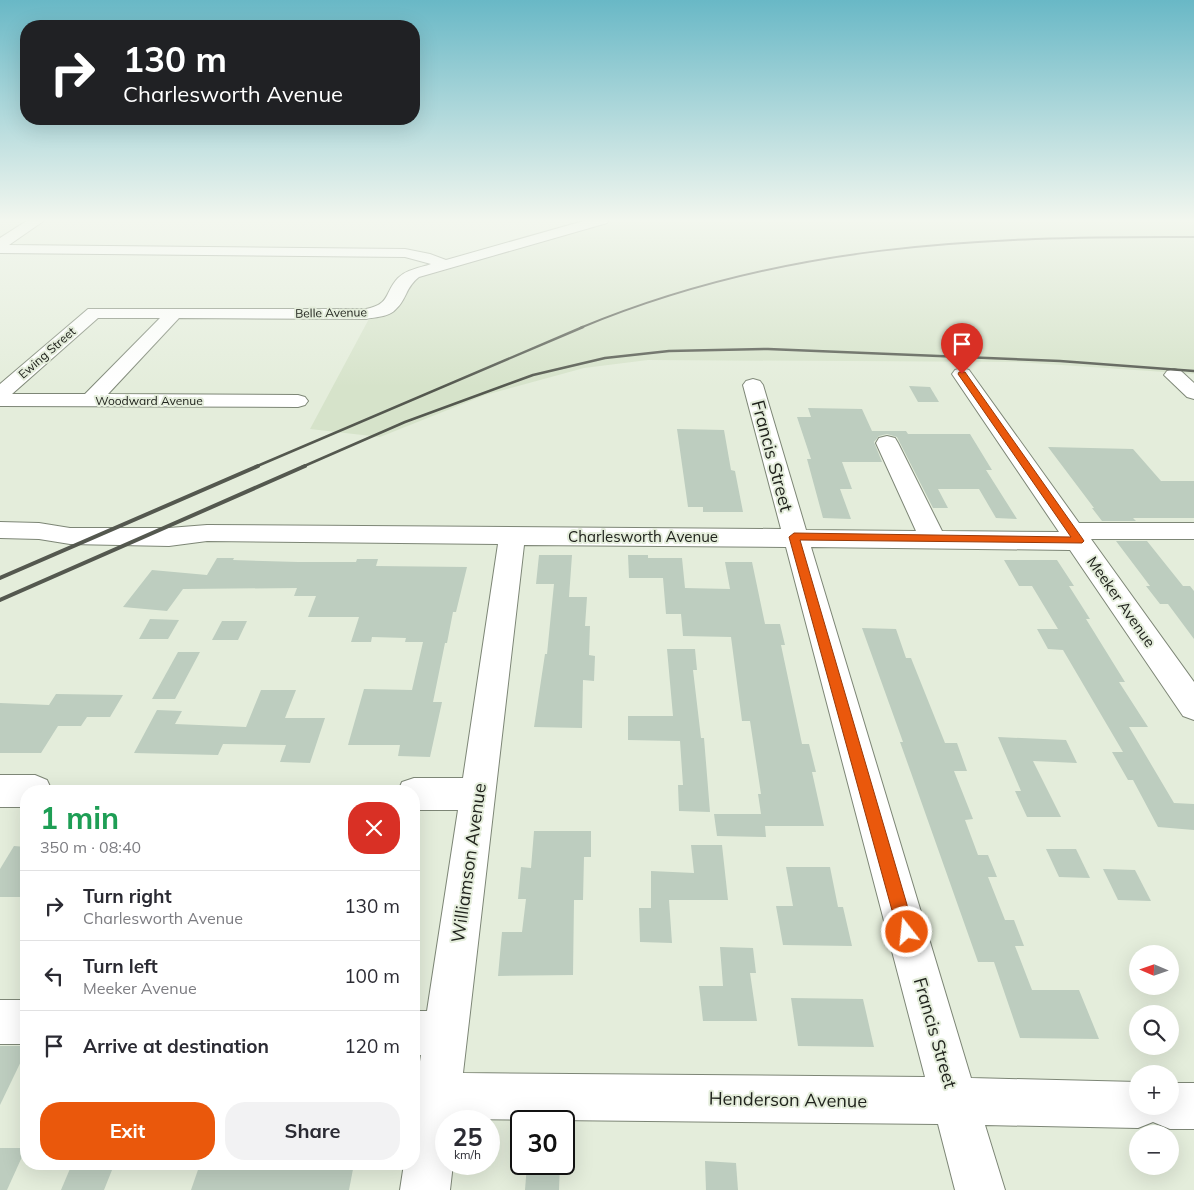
<!DOCTYPE html>
<meta charset="utf-8">
<style>
body{margin:0;font-family:Mulish,sans-serif;background:#f2f2f3;color:#2b2b33;height:100vh;display:flex;flex-direction:column;font-size:19px;white-space:nowrap}
*{box-sizing:border-box;margin:0}
p{font-size:16px;color:#7c7c81}
.icon{flex:none;width:28px;height:28px;fill:none;stroke:currentColor;stroke-width:2;stroke-linecap:round;stroke-linejoin:round}
.map{position:relative;flex:1;overflow:hidden}
.side{position:absolute;left:20px;top:785px;width:400px;height:385px;display:flex;flex-direction:column;background:#fff;border-radius:20px;box-shadow:0 5px 20px #0002}
.side>*{flex:none}
.top-card{position:absolute;left:20px;top:20px;width:400px;height:105px;border-radius:20px;box-shadow:0 5px 20px #0002;background:#202124;color:#fff;overflow:hidden}
.needle{width:32px;rotate:272deg}
.buttons{position:absolute;left:1129px;top:945px;display:grid;gap:10px}
.buttons a{display:grid;place-items:center;width:50px;height:50px;border-radius:50%;background:#fff;box-shadow:0 5px 20px #0002;font-size:25px}
.speed{position:absolute;left:435px;top:1110px;display:flex;gap:10px;font-size:25px;font-weight:700;text-align:center}
.speed>*{display:grid;place-content:center;width:65px;height:65px;border-radius:50%;background:#fff;box-shadow:0 5px 20px #0002;line-height:1}
.speed small{font-size:12px;font-weight:400}
.speed .limit{border:2px solid #111;border-radius:8px;background:#fff;color:#111}
.pin{position:absolute;display:grid;place-items:center;width:42px;height:42px;color:#fff;margin:-51px -21px;border-radius:50% 50% 50% 0;rotate:-45deg;box-shadow:0 0 5px #0007}
.pin .icon{rotate:45deg}
.me{position:absolute;width:55px;margin:-28px;rotate:344deg;stroke-linejoin:round;filter:drop-shadow(0 0 4px #0008)}
.turn{display:flex;align-items:center;gap:18px;height:105px;padding:0 20px;font-size:22px}
.turn .icon{width:65px;height:65px;stroke-width:2.5}
.turn b{display:block;font-size:35px;line-height:42px}
.round{display:grid;place-items:center;flex:none;width:52px;height:52px;border-radius:20px;background:#f2f2f3}
.summary{display:flex;align-items:center;justify-content:space-between;height:85px;padding:0 20px}
h1{font-size:30px;font-weight:700;line-height:38px;color:#1e9e55}
.button{display:flex;gap:10px;margin-top:auto;padding:10px 20px}
.button a{flex:1;height:58px;border-radius:20px;background:#ea580c;color:#fff;font-size:20px;font-weight:700;line-height:58px;text-align:center}
.button a+a{background:#f2f2f3;color:#2b2b33}
ul{padding:0;list-style:none}
li{display:flex;align-items:center;gap:15px;height:70px;padding:0 20px;border-top:1px solid #e1e1e2}
li div{flex:1}
li b{display:block;font-size:19px}
li em{font-style:normal}
.map>svg:first-child{display:block}
.built{fill:#d6e3ca}
.building{fill:#bdcdbf}
.lines{fill:none;stroke-linecap:round;stroke-linejoin:round}
.minor-casing{stroke:#7d8676;stroke-width:2}
.minor{fill:#fff;fill-rule:evenodd}
.rail-far2{stroke:#54584f;stroke-width:2}
.rail-far1{stroke:#54584f;stroke-width:2.5}
.rail{stroke:#54584f;stroke-width:4}
.route{fill:#ea580c;stroke:#983908}
.labels{text-anchor:middle;stroke-width:4;stroke-linejoin:round;paint-order:stroke}
.far-street-label{font-size:12px;fill:#20231d;stroke:#e4eddb}
.street-label{font-size:15px;fill:#20231d;stroke:#e4eddb}
.near-street-label{font-size:18px;fill:#20231d;stroke:#e4eddb}
</style>
<div class="map">
<svg width="1194" height="1190" viewBox="0 0 1194 1190">
<rect width="100%" height="100%" fill="#e4eddb"/>
<!-- built -->
<polygon class="built" points="605,220 1194,220 1194,374 1017,362 648,360 584,368 485,395 380,437 310,429 371,315 417,275"/>
<!-- building -->
<g class="building">
<polygon points="909,386 930,387 939,402 918,402"/>
<polygon points="808,408 862,409 872,431 906,431 908,434 970,434 992,470 986,470 1017,519 996,518 979,489 938,489 948,508 933,508 897,437 887,434 879,436 874,442 882,462 842,462 852,489 840,489 851,519 823,518 807,459 811,459 797,417 811,417"/>
<polygon points="677,429 724,430 731,470 735,471 743,512 703,512 703,507 688,507"/>
<polygon points="1048,447 1133,449 1161,481 1194,481 1194,518 1133,518 1136,521 1102,521 1092,508 1094,508"/>
<polygon points="1116,541 1147,541 1183,586 1190,586 1194,591 1194,639 1168,604 1160,604 1146,586 1150,586"/>
<polygon points="539,555 572,555 569,597 587,597 585,626 590,626 589,655 595,656 594,681 583,680 582,728 534,727 545,654 547,654 554,584 536,584"/>
<polygon points="628,555 648,555 648,558 682,558 685,588 730,589 725,562 752,562 765,624 780,624 785,645 781,645 802,744 809,744 816,772 812,772 824,826 765,826 766,837 717,836 714,814 761,814 758,794 761,794 750,721 742,721 731,637 683,636 681,614 666,614 663,578 629,578"/>
<polygon points="217,558 234,558 233,560 298,562 356,562 357,559 378,559 376,566 467,567 456,612 453,612 447,643 445,643 433,702 442,702 430,757 398,756 400,745 348,745 364,689 412,690 423,642 405,642 406,638 372,637 371,642 351,642 359,617 308,617 316,596 294,596 297,588 183,589 167,611 123,607 152,570 207,575"/>
<polygon points="1004,560 1057,560 1074,586 1069,586 1090,619 1086,619 1125,682 1119,682 1148,727 1129,727 1174,803 1194,804 1194,830 1158,827 1133,780 1128,780 1112,752 1123,752 1063,650 1048,649 1037,629 1058,629 1032,586 1019,586"/>
<polygon points="150,619 179,620 168,639 139,639"/>
<polygon points="222,621 247,621 238,640 212,640"/>
<polygon points="862,628 896,629 906,658 911,658 945,743 957,743 967,771 954,771 973,819 965,820 978,855 988,855 997,877 988,877 1005,920 1014,920 1024,946 1015,946 1032,990 1079,990 1099,1039 1020,1038 994,962 978,962 910,770 900,742 903,742"/>
<polygon points="667,649 695,649 697,670 693,670 701,738 704,738 710,812 679,811 678,785 683,785 680,741 628,740 628,716 673,716"/>
<polygon points="178,652 200,652 175,699 152,699"/>
<polygon points="261,690 296,690 285,718 325,718 310,763 280,762 286,745 223,744 218,755 134,753 157,710 182,711 175,724 246,727"/>
<polygon points="56,694 123,695 110,717 87,717 81,726 58,726 41,753 0,753 0,703 49,705"/>
<polygon points="998,737 1066,740 1077,763 1033,761 1061,817 1027,817 1015,791 1021,791"/>
<polygon points="534,831 591,831 591,857 584,857 583,900 574,900 573,975 498,976 502,932 522,932 526,899 518,899 521,867 531,868"/>
<polygon points="691,845 722,845 728,900 669,900 672,943 640,942 639,908 651,908 651,871 694,873"/>
<polygon points="14,846 26,847 26,897 0,897 0,869"/>
<polygon points="1046,849 1076,849 1090,878 1059,877"/>
<polygon points="786,867 830,867 838,907 843,907 852,946 783,945 776,906 793,906"/>
<polygon points="1103,869 1135,870 1151,901 1118,900"/>
<polygon points="720,947 753,948 756,973 750,973 757,1021 703,1021 699,986 723,986"/>
<polygon points="791,998 863,999 874,1047 798,1046"/>
<polygon points="0,1046 26,1046 26,1051 0,1105"/>
<polygon points="0,1148 26,1148 7,1190 0,1190"/>
<polygon points="705,1161 736,1163 738,1190 706,1190"/>
<polygon points="72,1164 85,1164 114,1165 104,1190 61,1190"/>
<polygon points="200,1164 354,1164 349,1190 191,1190"/>
<polygon points="527,1164 560,1164 559,1190 525,1190"/>
</g>
<g class="lines">
<defs>
<g id="minor">
<path d="M28 220H45L9 245 405 249 430 254 446 260 587 220H609L607 223 419 277C405 288 407 299 396 309 389 317 376 317 366 319L179 318 108 394 298 395 305 397 308 401 305 405 298 407 0 406V384L88 309H366C391 304 384 293 398 278 407 269 420 268 431 264L405 257 0 253V238ZM98 318H160L85 394H12Z"/>
<path d="M962 368 969 370 1079 523H1194V539H1091L1194 682V720L1183 716 1070 550 811 547 971 1078 1138 1082V1106H1170V1083H1194V1129H1170L1153 1122 1138 1128 985 1125 1005 1190H955L938 1124 458 1119V1121H446V1164H453L450 1190H400L404 1164H414V1100L421 1055H414V1011H427L458 810H414V791H398L402 782 414 778H463L498 544 207 541 169 546 70 544 39 539 0 538V522L39 523 70 528H169L207 525 781 529 743 385 746 381 753 379 760 381 763 385 806 530 916 531 876 443 879 438 887 436 895 438 898 443 942 531 1059 532 952 374 955 370ZM524 545 786 547 925 1077 463 1073Z"/>
<polygon points="1174,369 1181,371 1194,383 1194,399 1187,397 1164,375 1167,371"/>
<polygon points="0,775 35,775 47,780 52,791 26,791 26,807 0,807"/>
<rect x="0" y="1000" width="26" height="44"/>
</g>
</defs>
<!-- minor casing -->
<use href="#minor" class="minor-casing"/>
<!-- minor -->
<use href="#minor" class="minor"/>
<!-- rail-far2 -->
<path class="rail-far2" d="M580 328C782 244 978 236 1194 237"/>
<!-- rail-far1 -->
<g class="rail-far1">
<polyline points="255,467 583,327"/>
<polyline points="302,467 405,422 533,375 605,358 669,351 768,349 1060,361 1194,371"/>
</g>
<!-- rail -->
<g class="rail">
<polyline points="0,578 258,466"/>
<polyline points="0,600 305,466"/>
</g>
</g>
<!-- sky -->
<linearGradient id="sky" x2="0" y2="1"><stop stop-color="#69b8c6"/><stop offset="0.57" stop-color="#f3f7ef"/><stop offset="1" stop-color="#f3f7ef" stop-opacity="0"/></linearGradient>
<rect width="1194" height="387" fill="url(#sky)"/>
<!-- route -->
<polygon class="route" points="959,372 965,372 1082,538 1084,541 1082,543 800,540 915,932 913,938 907,940 901,938 898,932 789,537 794,533 1071,537 958,374"/>
<g class="labels">
<!-- far-street labels -->
<g class="far-street-label">
<text transform="translate(331 313) rotate(-1)" y="4">Belle Avenue</text>
<text transform="translate(47 353) rotate(-41)" y="4">Ewing Street</text>
<text x="149" y="405">Woodward Avenue</text>
</g>
<!-- street labels -->
<g class="street-label">
<text x="643" y="542">Charlesworth Avenue</text>
<text transform="translate(1121 602) rotate(55)" y="5">Meeker Avenue</text>
</g>
<!-- near-street labels -->
<g class="near-street-label">
<text transform="translate(772 456) rotate(75)" y="6">Francis Street</text>
<text transform="translate(469 863) rotate(-82)" y="6">Williamson Avenue</text>
<text transform="translate(935 1033) rotate(74)" y="6">Francis Street</text>
<text transform="translate(788 1100) rotate(1)" y="6">Henderson Avenue</text>
</g>
</g>
</svg>
<div class="buttons">
<a><svg class="needle" viewBox="-14 -14 28 28"><path d="M0-13l5 13h-10z" fill="#e53935"/><path d="M0 13l5-13h-10z" fill="#7c7c81"/></svg></a>
<a><svg class="icon" aria-label="search" viewBox="0 0 24 24"><circle cx="10" cy="10" r="6"/><path d="M15 15l6 6"/></svg></a>
<a>+</a>
<a>−</a>
</div>
<div class="speed"><div>25<small>km/h</small></div><div class="limit">30</div></div>
<div class="pin" style="left:962px;top:374px;background:#d93025"><svg class="icon" aria-label="arrive" viewBox="0 0 24 24"><path d="M6 21V4h12l-3 4 3 4H6"/></svg></div>
<svg class="me" style="left:907px;top:932px" viewBox="-20 -20 40 40"><circle r="17" fill="#ea580c" stroke="#fff" stroke-width="3"/><path d="M0-11L8 9 0 5-8 9z" fill="#fff"/></svg>
<div class="top-card">
<div class="turn"><svg class="icon" aria-label="right" viewBox="0 0 24 24"><path d="M7 20v-9h11M14 6l5 5-5 5"/></svg><div><b>130 m</b>Charlesworth Avenue</div></div>
</div>
<section class="side">
<div class="summary"><div><h1>1 min</h1><p>350 m · 08:40</p></div><a class="round" style="background:#d93025;color:#fff"><svg class="icon" aria-label="close" viewBox="0 0 24 24"><path d="M6 6l12 12M18 6L6 18"/></svg></a></div>
<ul>
<li><svg class="icon" aria-label="right" viewBox="0 0 24 24"><path d="M7 20v-9h11M14 6l5 5-5 5"/></svg><div><b>Turn right</b><p>Charlesworth Avenue</p></div><em>130 m</em></li>
<li><svg class="icon" aria-label="left" viewBox="0 0 24 24"><path d="M17 20v-9H6M10 6l-5 5 5 5"/></svg><div><b>Turn left</b><p>Meeker Avenue</p></div><em>100 m</em></li>
<li><svg class="icon" aria-label="arrive" viewBox="0 0 24 24"><path d="M6 21V4h12l-3 4 3 4H6"/></svg><div><b>Arrive at destination</b></div><em>120 m</em></li>
</ul>
<div class="button"><a>Exit</a><a>Share</a></div>
</section>
</div>
